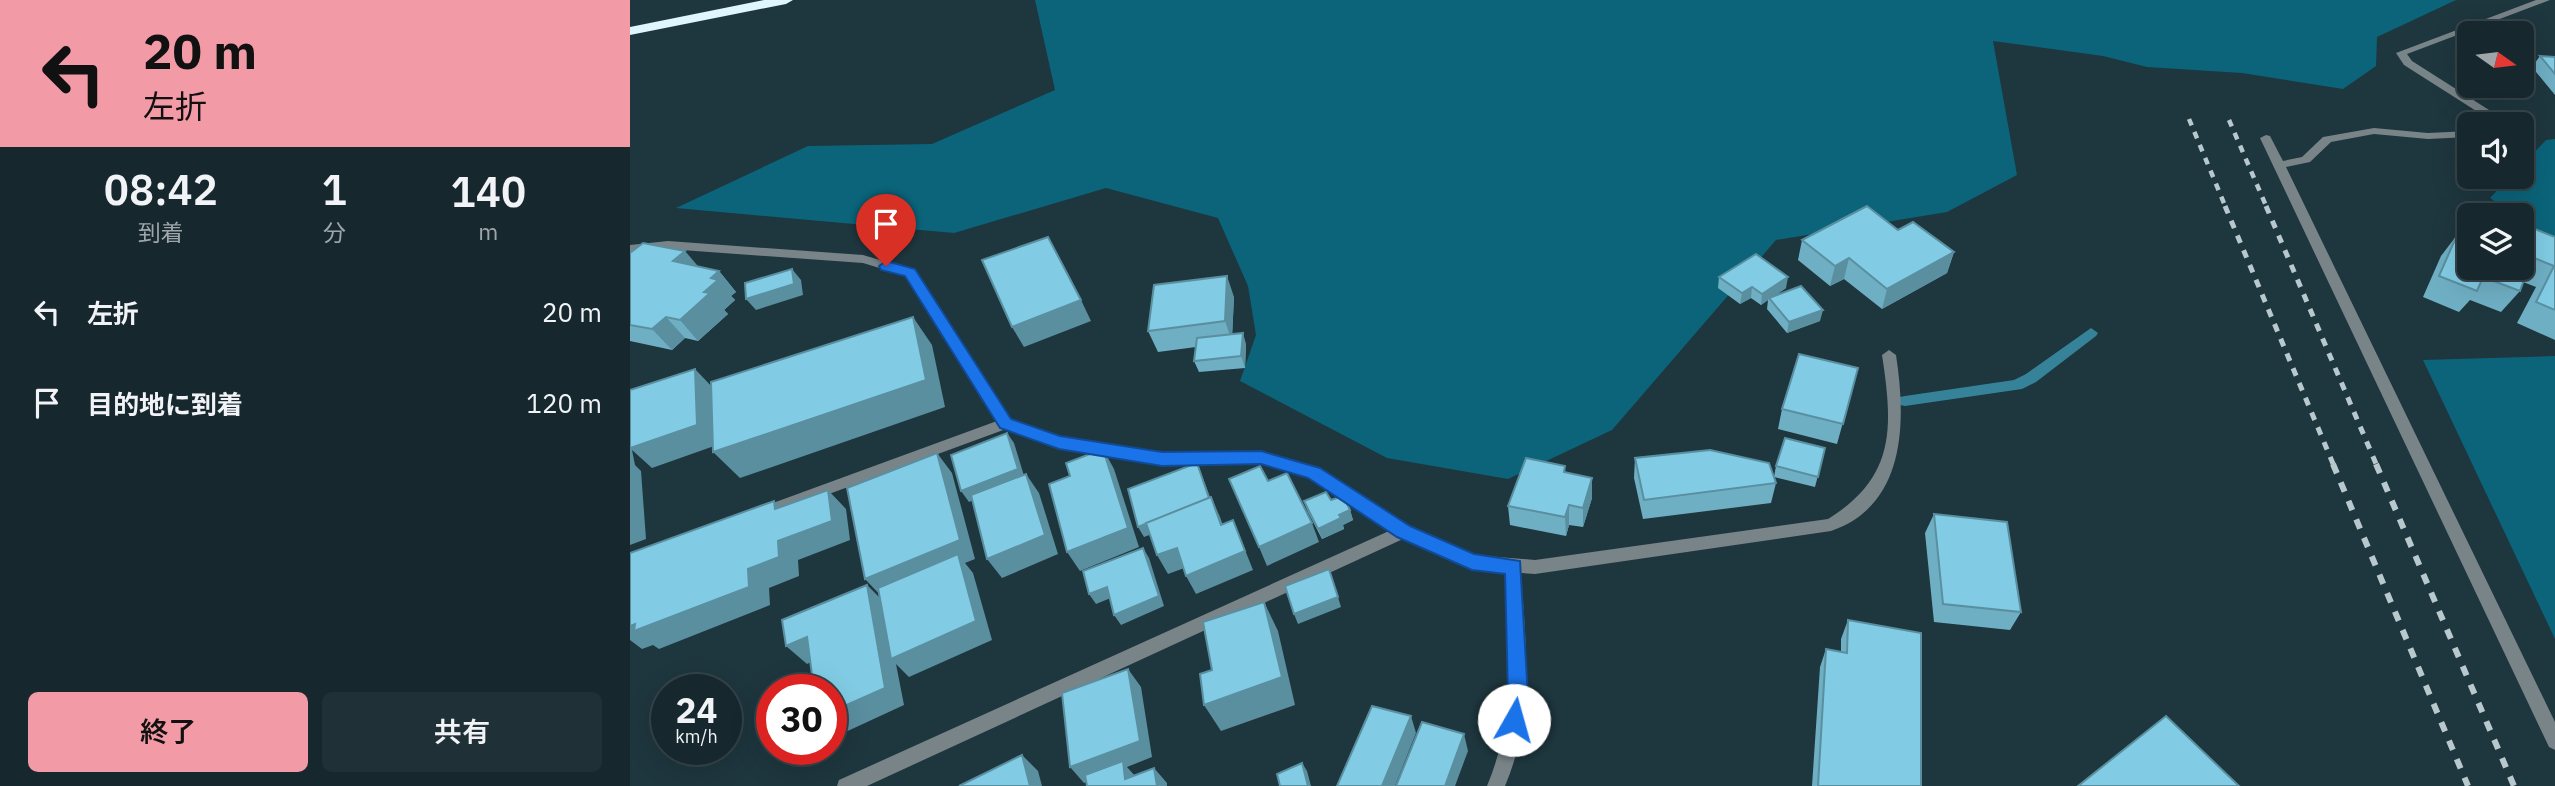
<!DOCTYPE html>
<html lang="ja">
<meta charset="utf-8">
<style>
body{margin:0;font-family:"IBM Plex Sans","Noto Sans JP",sans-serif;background:#1f3036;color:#f1f3f6;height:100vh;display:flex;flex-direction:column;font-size:26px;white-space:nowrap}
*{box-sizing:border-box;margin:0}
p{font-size:23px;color:#9ea6aa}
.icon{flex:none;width:38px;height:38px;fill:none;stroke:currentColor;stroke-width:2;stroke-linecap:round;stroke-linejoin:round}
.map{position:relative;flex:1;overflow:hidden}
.side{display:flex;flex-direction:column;background:#16282e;width:630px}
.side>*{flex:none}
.guide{background:#f39aa7;color:#111;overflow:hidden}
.needle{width:46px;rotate:104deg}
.tools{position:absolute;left:1827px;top:21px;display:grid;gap:14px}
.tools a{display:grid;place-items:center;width:77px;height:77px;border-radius:10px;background:#16282e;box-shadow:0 7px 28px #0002,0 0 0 2px #35444a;font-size:35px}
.speed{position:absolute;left:21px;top:674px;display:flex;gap:14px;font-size:35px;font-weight:700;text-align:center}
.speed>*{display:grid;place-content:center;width:91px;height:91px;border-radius:50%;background:#16282e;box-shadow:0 7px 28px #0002,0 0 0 2px #35444a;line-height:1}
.speed small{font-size:18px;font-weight:400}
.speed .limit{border:10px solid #d22;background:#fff;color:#111}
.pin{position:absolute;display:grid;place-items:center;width:60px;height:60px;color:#fff;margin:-72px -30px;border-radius:50% 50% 50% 0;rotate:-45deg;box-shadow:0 0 7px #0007}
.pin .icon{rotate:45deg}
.me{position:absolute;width:77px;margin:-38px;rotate:7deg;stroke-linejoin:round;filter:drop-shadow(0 0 5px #0008)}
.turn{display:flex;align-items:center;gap:24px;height:147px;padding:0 28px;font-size:32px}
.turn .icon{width:91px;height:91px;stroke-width:2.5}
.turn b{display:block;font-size:49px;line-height:60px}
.eta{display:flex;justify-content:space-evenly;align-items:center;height:119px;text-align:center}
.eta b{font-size:42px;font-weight:600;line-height:49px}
.primary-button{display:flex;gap:14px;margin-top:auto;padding:14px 28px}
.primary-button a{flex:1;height:80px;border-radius:10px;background:#f39aa7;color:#111;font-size:28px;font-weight:600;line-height:80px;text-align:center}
.primary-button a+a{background:#1f3036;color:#f1f3f6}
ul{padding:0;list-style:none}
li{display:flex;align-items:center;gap:21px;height:91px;padding:0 28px}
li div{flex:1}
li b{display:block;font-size:26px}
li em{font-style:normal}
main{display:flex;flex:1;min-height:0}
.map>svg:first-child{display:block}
.forest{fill:#0b647a}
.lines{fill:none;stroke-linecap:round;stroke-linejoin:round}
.stream{fill:#368399;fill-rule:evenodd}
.street{fill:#798488;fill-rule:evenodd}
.highway{fill:#dff6fe;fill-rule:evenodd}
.rail-far2{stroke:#b8c9ce;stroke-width:4.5;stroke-dasharray:7 7;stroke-linecap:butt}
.rail-far1{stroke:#b8c9ce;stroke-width:5;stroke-dasharray:8 8;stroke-linecap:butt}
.rail{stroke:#b8c9ce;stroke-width:6;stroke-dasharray:10 10;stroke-linecap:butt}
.wall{fill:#6fafc4}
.shaded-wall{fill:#5a8fa0}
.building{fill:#81cce4;stroke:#5a8fa0;stroke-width:2}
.route{fill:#1a73e8;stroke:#114b97;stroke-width:2}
</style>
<main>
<section class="side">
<div class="guide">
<div class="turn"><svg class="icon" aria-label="left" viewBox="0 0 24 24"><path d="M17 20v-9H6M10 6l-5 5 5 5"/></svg><div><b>20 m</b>左折</div></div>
</div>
<div class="eta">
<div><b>08:42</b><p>到着</p></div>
<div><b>1</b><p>分</p></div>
<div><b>140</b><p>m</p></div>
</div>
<ul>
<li><svg class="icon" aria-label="left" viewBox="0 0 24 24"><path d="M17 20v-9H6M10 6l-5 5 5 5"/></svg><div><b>左折</b></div><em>20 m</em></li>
<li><svg class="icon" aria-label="arrive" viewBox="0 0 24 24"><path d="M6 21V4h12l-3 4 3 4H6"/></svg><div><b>目的地に到着</b></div><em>120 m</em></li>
</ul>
<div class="primary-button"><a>終了</a><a>共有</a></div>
</section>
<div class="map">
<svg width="1925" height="786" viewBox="0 0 1925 786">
<rect width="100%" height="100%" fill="#1e363e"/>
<!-- forest -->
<g class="forest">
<polygon points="405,0 1826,0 1747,37 1746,66 1713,89 1612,73 1517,67 1473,56 1363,41 1387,175 1317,212 1146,240 982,430 878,479 757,458 610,381 626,335 618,286 588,218 476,188 324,233 46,208 178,146 302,144 425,90"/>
<polygon points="1925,139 1925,242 1892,219 1892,215 1886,215 1860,198 1880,177 1892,177 1892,165 1916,140"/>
<polygon points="1925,356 1925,639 1793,360"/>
</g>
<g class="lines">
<!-- stream -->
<polygon class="stream" points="1461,328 1468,333 1466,336 1406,382 1392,389 1275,406 1270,405 1268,401 1270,397 1275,396 1384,380 1396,374"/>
<!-- street -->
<g class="street">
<polygon points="1906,0 1920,0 1777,54 1782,61 1859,110 1868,124 1858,124 1851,114 1774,65 1766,53"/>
<polygon points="1744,128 1798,133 1839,131 1839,137 1798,139 1744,134 1701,142 1680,162 1656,167 1925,722 1925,750 1919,747 1630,138 1636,135 1640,136 1653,161 1672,157 1693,137"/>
<path d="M38 241 233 255 284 270 381 419 430 437 532 453 631 451 689 469 779 527 843 555 905 560 1198 519C1266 477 1263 427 1252 355L1259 350 1266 355C1276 420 1277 505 1201 531L905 574 891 573C896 648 905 715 875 786H857C888 711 879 650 875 571L842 569 773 539 237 786H207L209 780 759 531 679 478 631 463 532 465 429 449 376 429 139 516 134 518 129 516 126 512 129 508 367 421 276 276 233 263 38 249 0 253V245Z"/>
</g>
<!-- highway -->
<polygon class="highway" points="134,0 163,0 156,4 0,35 0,27"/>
<!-- rail-far2 -->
<g class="rail-far2">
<polyline points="1559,119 1596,208"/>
<polyline points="1599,120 1637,208"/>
</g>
<!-- rail-far1 -->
<g class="rail-far1">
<polyline points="1595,206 1704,466"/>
<polyline points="1636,206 1747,466"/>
</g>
<!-- rail -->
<g class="rail">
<polyline points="1703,464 1838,786"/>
<polyline points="1746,464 1884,786"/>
</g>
</g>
<!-- wall -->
<g class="wall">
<polygon points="1910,56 1925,57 1925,95 1902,67"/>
<polygon points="1892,224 1925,237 1925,340 1887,323 1906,287 1893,282 1890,291 1871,312 1840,300 1829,312 1793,297 1811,256 1827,235 1838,240 1839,238 1839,268 1892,268"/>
<polygon points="1268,230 1324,252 1317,273 1252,309 1214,279 1200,286 1168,260 1172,240"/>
<polygon points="0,253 89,271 106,292 101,296 105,300 94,310 98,314 68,341 55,338 42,350 0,341"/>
<polygon points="1089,277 1156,288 1146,295 1190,321 1157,333 1137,309 1138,300 1131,305 1121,298 1110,304 1088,288"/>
<polygon points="604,297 602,334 616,344 615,368 569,372 564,361 566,347 528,352 518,331"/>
<polygon points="1228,368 1207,444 1148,429 1152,409"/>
<polygon points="1195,448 1185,487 1144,477 1146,466"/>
<polygon points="1005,458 1146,483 1141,503 1013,519 1004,478"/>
<polygon points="935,473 962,478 962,498 953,527 939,525 936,536 880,525 878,506"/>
<polygon points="701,500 720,510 723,520 713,525 714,529 692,539 678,512 674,501"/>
<polygon points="1304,514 1391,612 1380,630 1304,622 1295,533"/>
<polygon points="1218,620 1291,786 1182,786 1190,667 1196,649 1211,652 1211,639"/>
</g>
<!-- shaded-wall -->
<g class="shaded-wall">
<polygon points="55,251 73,272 43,261"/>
<polygon points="1324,252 1317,273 1252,309 1257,289"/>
<polygon points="1219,258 1214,279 1200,286 1205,266"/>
<polygon points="162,269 171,280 173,295 126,310 116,299"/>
<polygon points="89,271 106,292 101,296 105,300 94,310 98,314 68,341 50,320 74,292 81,278"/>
<polygon points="597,276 604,297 602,342 595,321"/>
<polygon points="1158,277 1156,288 1140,299 1139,298 1138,300 1131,305 1132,294"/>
<polygon points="1122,287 1121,298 1110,304 1112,293"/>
<polygon points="451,300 461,321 394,347 382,327"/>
<polygon points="1193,310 1190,321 1157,333 1159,322"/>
<polygon points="36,317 55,338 42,350 22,329"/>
<polygon points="283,317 302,345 315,407 110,478 83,452"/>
<polygon points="613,333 616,344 615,368 611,356"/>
<polygon points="65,369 84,389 87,445 22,468 2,450 5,465 11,471 16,539 0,545 0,436"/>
<polygon points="377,433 384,443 395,479 339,502 331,491"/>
<polygon points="473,449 484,469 509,547 450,571 437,552"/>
<polygon points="307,453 322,473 345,559 335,563 343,573 362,640 279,677 266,664 274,705 209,735 201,729 201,712 237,585 255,603 253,598 235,579"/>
<polygon points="567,463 585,510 514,537 508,527"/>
<polygon points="396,474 409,493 428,554 372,578 357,559"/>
<polygon points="962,478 962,498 953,527 953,508"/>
<polygon points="198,490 216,509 220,540 168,560 169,576 139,588 140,605 29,649 23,645 12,649 0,640 0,626 118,569 148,541"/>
<polygon points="581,497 590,517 600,545 591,525"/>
<polygon points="144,501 164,520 145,509"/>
<polygon points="939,505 939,525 936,536 935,517"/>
<polygon points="720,510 723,520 713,525 714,529 692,539 688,529 709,515"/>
<polygon points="603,520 623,570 566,594 556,576"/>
<polygon points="682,523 689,542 637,566 629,547"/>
<polygon points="513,548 519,558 534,606 491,625 484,615"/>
<polygon points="547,548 557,567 538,574 527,555"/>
<polygon points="477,587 483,597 466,604 459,594"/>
<polygon points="708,597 711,607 668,624 664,614"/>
<polygon points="634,602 648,631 665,705 591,731 574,705"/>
<polygon points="177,637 197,655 177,664 156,646"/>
<polygon points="498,669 511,687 522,757 497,767 506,777 495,779 494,768 454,783 440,767"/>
<polygon points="781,716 786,733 765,786 752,786"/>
<polygon points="834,734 838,751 825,786 815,786"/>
<polygon points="392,755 408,771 412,786 400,786"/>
<polygon points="672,763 677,771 681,786 678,786"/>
<polygon points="524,768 537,783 537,786 527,786"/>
</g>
<!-- building -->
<g class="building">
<polygon points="1910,56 1925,57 1925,74"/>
<polygon points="1237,206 1268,230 1283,222 1324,252 1257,289 1219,258 1205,266 1172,240"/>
<polygon points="1860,211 1871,215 1857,215"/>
<polygon points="1892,224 1925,237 1925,310 1906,302 1924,266 1892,253"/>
<polygon points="1827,235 1839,240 1839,268 1892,268 1892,260 1900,263 1890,291 1853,277 1847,291 1809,276"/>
<polygon points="418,237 451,300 382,327 352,260"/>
<polygon points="13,243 55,251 43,261 89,271 81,278 88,280 74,292 80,293 50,320 36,317 22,329 0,325 0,253"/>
<polygon points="1126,254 1158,277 1132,294 1122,287 1112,293 1089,277"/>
<polygon points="162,269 164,284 116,299 115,283"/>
<polygon points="597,276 595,321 518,331 524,285"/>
<polygon points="1171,286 1193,310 1159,322 1139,298"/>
<polygon points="283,317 296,380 83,452 81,382"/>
<polygon points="613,333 611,356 564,361 567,338"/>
<polygon points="1169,354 1228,368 1213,424 1152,409"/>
<polygon points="65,369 67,425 0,448 0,390"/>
<polygon points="377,433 388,469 331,491 321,455"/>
<polygon points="1155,438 1195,448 1188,477 1146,466"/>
<polygon points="473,449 498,528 437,552 419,484 440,476 436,463"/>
<polygon points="1080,450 1139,463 1146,483 1014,500 1005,458"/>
<polygon points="307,453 330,540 235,579 217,488"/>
<polygon points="896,458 935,466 934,472 962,478 953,508 939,505 935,517 878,506"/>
<polygon points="567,463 579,498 508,527 498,489"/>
<polygon points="630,466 638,481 657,473 682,523 629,547 599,479"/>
<polygon points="396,474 415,535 357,559 341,495"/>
<polygon points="198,490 202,521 148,541 149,557 118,569 119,587 4,631 5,624 0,626 0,553 144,501 145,509"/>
<polygon points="696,492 701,500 713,496 720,510 709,515 711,518 688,529 674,501"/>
<polygon points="581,497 591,525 603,520 615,551 556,576 547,548 527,555 516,523"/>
<polygon points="1304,514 1377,522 1391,612 1313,604"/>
<polygon points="513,548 529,596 484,615 477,587 459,594 453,571"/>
<polygon points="328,554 346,621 261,659 248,588"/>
<polygon points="699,569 708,597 664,614 655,586"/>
<polygon points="237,585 255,688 201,712 201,690 184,690 177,637 156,646 152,620"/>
<polygon points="634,602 652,677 574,705 570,674 582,670 573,622"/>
<polygon points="1218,620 1291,633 1291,786 1188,786 1196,649 1217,653"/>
<polygon points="498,669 510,741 440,767 432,693"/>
<polygon points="742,706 781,716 752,786 707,786"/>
<polygon points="1536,716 1609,786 1448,786"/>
<polygon points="792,722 834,734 815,786 766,786"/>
<polygon points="392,755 400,786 329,786"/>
<polygon points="493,761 495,779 524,768 527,786 457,786 455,775"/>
<polygon points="672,763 678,786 650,786 647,774"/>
</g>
<!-- route -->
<polygon class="route" points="256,261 285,269 381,419 430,436 532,452 631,451 690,468 780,526 844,554 890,561 898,696 891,727 884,730 877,727 874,720 878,696 875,574 842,570 767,537 678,478 631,464 532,466 429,449 370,428 275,276 251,270 249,266"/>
</svg>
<div class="tools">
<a><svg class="needle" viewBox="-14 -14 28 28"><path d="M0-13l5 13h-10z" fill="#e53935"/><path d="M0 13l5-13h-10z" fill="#9ea6aa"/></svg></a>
<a><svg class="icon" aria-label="sound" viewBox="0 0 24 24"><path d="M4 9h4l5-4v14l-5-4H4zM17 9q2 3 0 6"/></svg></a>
<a><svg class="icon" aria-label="layers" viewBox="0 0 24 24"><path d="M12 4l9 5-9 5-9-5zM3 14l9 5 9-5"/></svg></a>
</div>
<div class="speed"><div>24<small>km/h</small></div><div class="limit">30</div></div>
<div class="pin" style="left:256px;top:266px;background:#d93025"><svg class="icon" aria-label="arrive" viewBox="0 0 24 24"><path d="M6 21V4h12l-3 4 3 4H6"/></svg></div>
<svg class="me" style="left:884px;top:720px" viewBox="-20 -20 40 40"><circle r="19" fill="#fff"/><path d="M0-13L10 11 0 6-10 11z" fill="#1a73e8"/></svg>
</div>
</main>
